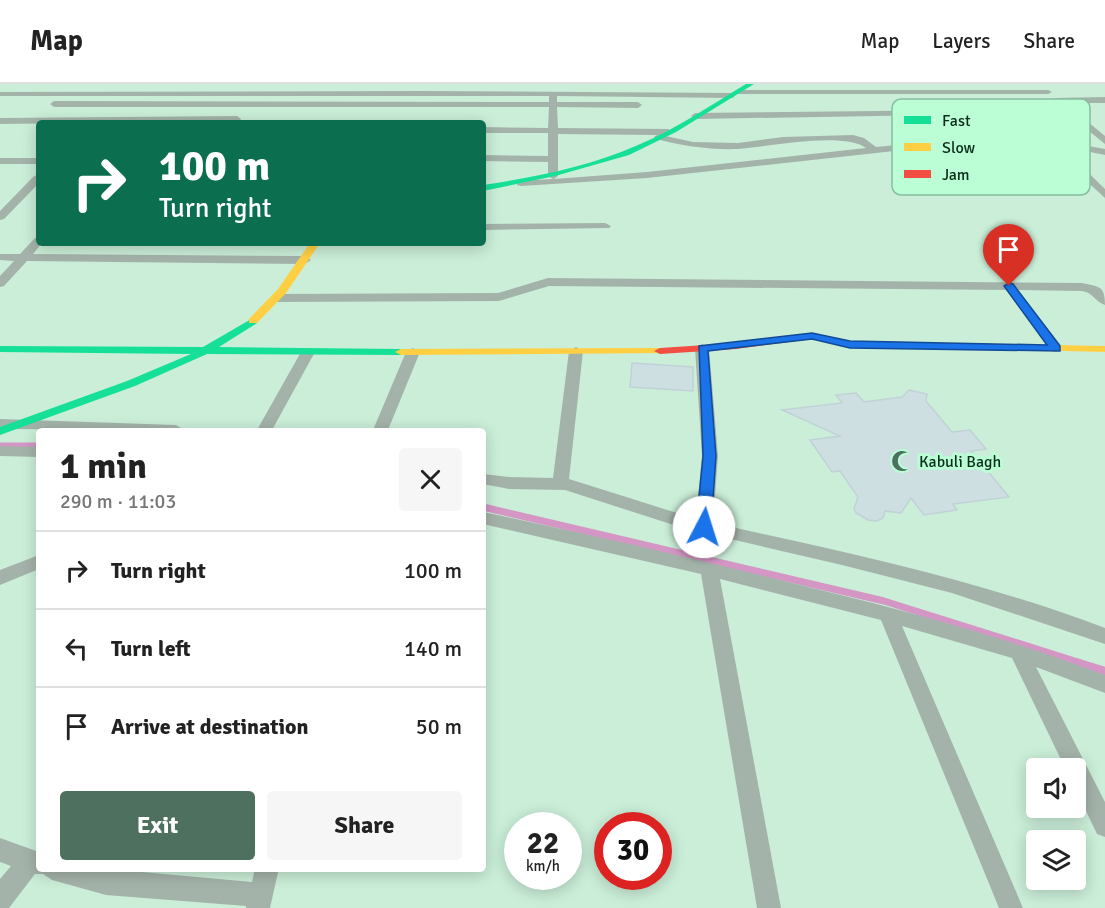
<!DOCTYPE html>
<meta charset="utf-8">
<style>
body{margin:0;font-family:Signika,sans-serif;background:#f6f6f6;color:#222;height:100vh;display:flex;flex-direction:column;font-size:22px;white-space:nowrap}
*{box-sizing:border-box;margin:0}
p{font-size:20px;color:#767676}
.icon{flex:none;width:33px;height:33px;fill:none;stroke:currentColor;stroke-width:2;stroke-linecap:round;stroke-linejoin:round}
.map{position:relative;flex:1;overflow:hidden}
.sheet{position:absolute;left:36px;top:344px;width:450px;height:444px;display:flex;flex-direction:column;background:#fff;border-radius:6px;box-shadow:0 3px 15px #0003}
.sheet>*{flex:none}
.top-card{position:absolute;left:36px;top:36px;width:450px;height:126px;border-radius:6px;box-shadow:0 3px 15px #0003;background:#0b6e4f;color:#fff;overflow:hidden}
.buttons{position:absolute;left:1026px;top:674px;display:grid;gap:12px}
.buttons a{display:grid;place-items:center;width:60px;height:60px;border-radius:6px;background:#fff;box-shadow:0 3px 15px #0003;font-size:30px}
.speed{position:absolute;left:504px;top:728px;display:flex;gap:12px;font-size:30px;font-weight:700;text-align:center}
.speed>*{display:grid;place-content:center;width:78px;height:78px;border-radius:50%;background:#fff;box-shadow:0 3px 15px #0003;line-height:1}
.speed small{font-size:15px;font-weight:400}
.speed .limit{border:9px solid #d22;background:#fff;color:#111}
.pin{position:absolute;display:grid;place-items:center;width:51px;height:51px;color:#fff;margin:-62px -26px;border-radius:50% 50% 50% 0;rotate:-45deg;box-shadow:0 0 6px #0007}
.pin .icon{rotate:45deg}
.me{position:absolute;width:66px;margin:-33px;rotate:5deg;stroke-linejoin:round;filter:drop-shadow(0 0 4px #0008)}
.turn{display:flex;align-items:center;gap:21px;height:126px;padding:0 24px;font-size:27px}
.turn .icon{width:78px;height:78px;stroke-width:2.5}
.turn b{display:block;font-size:42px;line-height:51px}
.round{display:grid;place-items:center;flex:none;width:63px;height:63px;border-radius:6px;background:#f6f6f6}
.head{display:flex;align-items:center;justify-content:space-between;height:102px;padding:0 24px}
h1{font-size:36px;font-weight:800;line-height:45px}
.button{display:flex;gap:12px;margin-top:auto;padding:12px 24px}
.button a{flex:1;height:69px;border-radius:6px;background:#4d715e;color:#fff;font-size:24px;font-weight:800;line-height:69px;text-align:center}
.button a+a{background:#f6f6f6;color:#222}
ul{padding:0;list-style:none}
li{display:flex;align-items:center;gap:18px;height:78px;padding:0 24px;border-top:2px solid #e0e0e0}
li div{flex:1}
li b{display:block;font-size:22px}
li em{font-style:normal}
header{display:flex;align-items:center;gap:36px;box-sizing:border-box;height:84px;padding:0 30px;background:#fff;border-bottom:2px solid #e0e0e0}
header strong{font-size:28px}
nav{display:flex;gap:33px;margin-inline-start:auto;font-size:21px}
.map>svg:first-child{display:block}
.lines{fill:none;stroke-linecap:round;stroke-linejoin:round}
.stream-far2{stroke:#d496c5;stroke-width:5}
.stream-far1{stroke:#d496c5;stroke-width:7}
.stream{stroke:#d496c5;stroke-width:8}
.building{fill:#cddfe1;stroke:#c1d2d7;stroke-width:1.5}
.street{fill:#a4b3aa;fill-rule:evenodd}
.fast{fill:#16e098;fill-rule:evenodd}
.slow{fill:#ffcf43;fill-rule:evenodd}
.jam{fill:#f24e42;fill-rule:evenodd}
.route{fill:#1a73e8;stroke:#114b97;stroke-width:1.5}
.labels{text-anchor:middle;stroke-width:6;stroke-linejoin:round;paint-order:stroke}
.poi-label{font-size:16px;fill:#0a2e1c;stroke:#bbfdd5;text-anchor:start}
.key{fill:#bbfdd5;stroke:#86bf9e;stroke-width:1.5}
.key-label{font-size:16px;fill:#0a2e1c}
</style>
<header>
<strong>Map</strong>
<nav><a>Map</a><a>Layers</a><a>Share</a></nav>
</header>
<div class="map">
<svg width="1105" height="824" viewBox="0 0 1105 824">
<rect width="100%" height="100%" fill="#caeed8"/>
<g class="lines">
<!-- stream-far2 -->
<polyline class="stream-far2" points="0,361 39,361"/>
<!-- stream-far1 -->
<polyline class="stream-far1" points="483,423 884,517 1081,579"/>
<!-- stream -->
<polyline class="stream" points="1076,578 1105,587"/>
</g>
<!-- building -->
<g class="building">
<polygon points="632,279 693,283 693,307 630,303"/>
<polygon points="909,306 927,310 926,317 952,348 970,346 986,365 971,367 1009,413 953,420 957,426 924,431 911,414 901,429 885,427 883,434 877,437 868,436 856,429 854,425 858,413 840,387 832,388 810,356 840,352 782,326 842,319 836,311 856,309 864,318 902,313"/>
</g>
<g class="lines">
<!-- street -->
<g class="street">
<path d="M736 6H1048L1052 8 1048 10H736L733 14 557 12V18H638L642 21 638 24 557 23 558 44 668 45 673 48 671 50 661 51 693 58 738 59 783 53 853 51 864 54 876 63 959 55 935 31 695 35 691 32 695 29 1062 25 1054 16 1055 14 1105 13V19H1065L1105 52V60L1068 30H1028L1054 56 1105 65V71L1061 62 1105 105V114L1046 60 949 61 647 94 521 102 517 101V97L553 95 548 92V78L483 77V71L548 72V49H483V43L548 44 549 23H54L50 20 54 17 549 18V12H0V8L421 7 736 9ZM1018 30 1043 55 969 54 945 31ZM558 50 657 51 654 53 656 55C683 62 710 66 738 65 768 63 843 47 866 64L647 88 554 95 558 92Z"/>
<polygon points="237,32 241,35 240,37 0,40 0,34"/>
<rect x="0" y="74" width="39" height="6"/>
<polygon points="39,91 39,99 4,135 0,136 0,127 34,92"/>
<polygon points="605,139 611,142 609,144 483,146 483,140"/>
<polygon points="39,153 39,159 42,159 33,170 305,172 311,176 305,180 27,177 4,202 0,203 0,192 14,177 0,176 0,170 20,170 35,154"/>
<path d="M548 194 1082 199C1099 203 1105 201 1105 221 1095 218 1094 209 1082 207L1018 206 1063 264 1056 268 1051 267 1006 206 549 202 499 217 276 218 270 214 276 210 498 209Z"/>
<path d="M702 260 709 264 718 372 713 439C845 468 979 496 1105 544V560L952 509 842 481 683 444 565 406 509 405 483 400V390L509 393 553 394 569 267 576 263 583 267 569 395 696 435 702 372 695 264Z"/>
<polygon points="308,264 315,268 272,346 257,346 301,268"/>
<polygon points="413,264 420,268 388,346 373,346 406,268"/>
<polygon points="0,335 176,341 184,346 0,345"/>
<polygon points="0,362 39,363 39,373 0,372"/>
<path d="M483 428C584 449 684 472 784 497 892 523 1000 551 1105 591V609L1036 583 1105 718V753L1097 750 1076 706V684H1065L1012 574 902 542 1023 824H999L881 536 720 495 781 824H757L701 490 483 440Z"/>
<polygon points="39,471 39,485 0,501 0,486"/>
<polygon points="0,754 39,768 39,784 98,784 252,798 255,784 279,784 270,824 246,824 246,822 106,811 52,796 43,790 35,790 9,824 0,824 0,795 11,782 0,778"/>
</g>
<!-- fast -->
<g class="fast">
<path d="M746 0H754L676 48 629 71 555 92 483 107V101C535 93 589 83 638 61 676 45 711 21 746 0Z"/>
<polygon points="253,234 258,237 257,239 219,263 401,265 407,268 401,271 207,270 135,302 0,351 0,343 127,297 191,270 0,268 0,262 203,263"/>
</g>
<!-- slow -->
<g class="slow">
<polygon points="310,159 320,159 286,209 257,239 249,239 249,235 278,205"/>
<polygon points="905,258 1105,262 1105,268 901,263 900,261"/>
<polygon points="660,264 664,265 664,269 401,271 395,268 401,265"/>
</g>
<!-- jam -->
<polygon class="jam" points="812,249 850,257 905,258 910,261 905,264 850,263 812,255 736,265 660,270 654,267 660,264 736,259"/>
</g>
<!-- route -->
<polygon class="route" points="1009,199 1013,200 1060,262 1060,267 850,264 812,255 708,267 716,372 711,443 709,446 698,446 696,443 703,372 699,262 812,249 850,257 1047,261 1004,202"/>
<!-- icons -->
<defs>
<symbol id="mosque-bare" viewBox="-9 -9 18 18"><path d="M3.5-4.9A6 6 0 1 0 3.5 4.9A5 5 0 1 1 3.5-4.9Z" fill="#4d715e" stroke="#bbfdd5" stroke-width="2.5" paint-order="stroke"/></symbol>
</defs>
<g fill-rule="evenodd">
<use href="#mosque-bare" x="887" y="362" width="30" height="30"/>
</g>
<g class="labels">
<!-- poi labels -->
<g class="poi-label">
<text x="919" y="383">Kabuli Bagh</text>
</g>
</g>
<!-- legend -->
<rect x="892" y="15" width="198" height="96" rx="9" class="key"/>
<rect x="904" y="32" width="27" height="8" fill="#16e098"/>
<rect x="904" y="59" width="27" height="8" fill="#ffcf43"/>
<rect x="904" y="86" width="27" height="8" fill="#f24e42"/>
<g class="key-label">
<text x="942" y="42">Fast</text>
<text x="942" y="69">Slow</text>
<text x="942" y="96">Jam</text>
</g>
</svg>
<div class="buttons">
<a><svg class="icon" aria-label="sound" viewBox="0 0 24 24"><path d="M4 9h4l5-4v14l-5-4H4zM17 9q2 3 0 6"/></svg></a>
<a><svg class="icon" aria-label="layers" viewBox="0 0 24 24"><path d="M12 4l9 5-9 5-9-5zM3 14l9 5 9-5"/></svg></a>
</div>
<div class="speed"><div>22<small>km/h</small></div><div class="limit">30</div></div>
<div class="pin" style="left:1009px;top:202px;background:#d93025"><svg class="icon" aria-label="arrive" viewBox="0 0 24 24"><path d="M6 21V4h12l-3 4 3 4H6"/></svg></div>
<svg class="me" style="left:704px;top:443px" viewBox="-20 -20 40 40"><circle r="19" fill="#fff"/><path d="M0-13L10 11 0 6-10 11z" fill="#1a73e8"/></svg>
<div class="top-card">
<div class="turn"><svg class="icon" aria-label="right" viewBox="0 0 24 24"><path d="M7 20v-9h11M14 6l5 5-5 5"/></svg><div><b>100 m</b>Turn right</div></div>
</div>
<section class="sheet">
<div class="head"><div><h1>1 min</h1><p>290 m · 11:03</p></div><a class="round"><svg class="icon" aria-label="close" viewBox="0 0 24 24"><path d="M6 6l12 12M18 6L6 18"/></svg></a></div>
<ul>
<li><svg class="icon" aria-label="right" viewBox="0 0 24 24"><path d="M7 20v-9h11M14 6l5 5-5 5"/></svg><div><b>Turn right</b></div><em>100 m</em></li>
<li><svg class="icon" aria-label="left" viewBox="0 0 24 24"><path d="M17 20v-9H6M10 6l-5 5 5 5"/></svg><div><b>Turn left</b></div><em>140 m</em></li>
<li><svg class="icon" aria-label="arrive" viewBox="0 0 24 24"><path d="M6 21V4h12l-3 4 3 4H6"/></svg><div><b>Arrive at destination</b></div><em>50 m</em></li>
</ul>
<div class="button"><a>Exit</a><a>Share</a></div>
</section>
</div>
